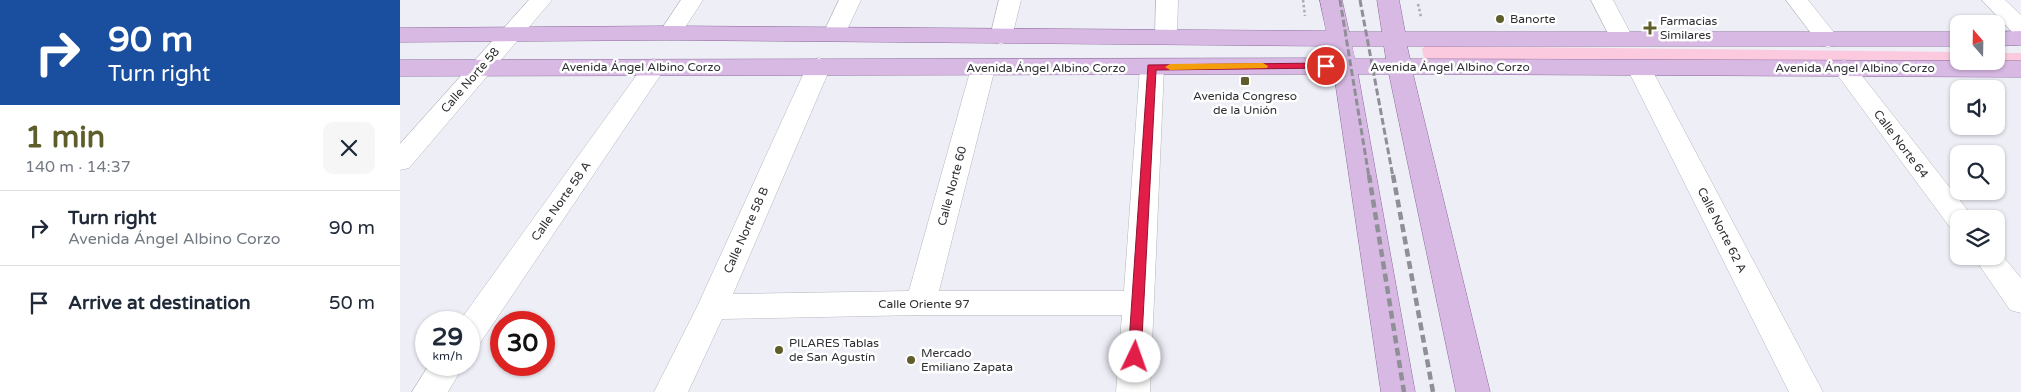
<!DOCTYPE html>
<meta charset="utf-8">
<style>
body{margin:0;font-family:"Varela Round",sans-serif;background:#f6f6f7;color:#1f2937;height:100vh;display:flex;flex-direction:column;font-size:19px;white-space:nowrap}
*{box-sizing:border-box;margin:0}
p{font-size:16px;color:#747a83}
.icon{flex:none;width:28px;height:28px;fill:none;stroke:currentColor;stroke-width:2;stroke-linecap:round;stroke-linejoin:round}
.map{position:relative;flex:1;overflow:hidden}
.side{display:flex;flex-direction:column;background:#fff;width:400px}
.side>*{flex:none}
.guide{background:#1a4fa0;color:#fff;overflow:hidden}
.needle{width:32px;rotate:340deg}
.controls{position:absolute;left:1550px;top:15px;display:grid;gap:10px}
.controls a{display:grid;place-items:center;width:55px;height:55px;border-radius:10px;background:#fff;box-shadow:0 1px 4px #0004;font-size:25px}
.speed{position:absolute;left:15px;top:311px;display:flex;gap:10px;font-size:25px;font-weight:700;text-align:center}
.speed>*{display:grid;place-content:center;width:65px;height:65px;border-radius:50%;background:#fff;box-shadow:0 1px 4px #0004;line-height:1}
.speed small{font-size:12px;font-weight:400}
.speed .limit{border:8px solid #d22;background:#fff;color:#111}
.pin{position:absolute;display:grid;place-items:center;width:42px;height:42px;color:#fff;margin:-21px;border:2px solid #fff;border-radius:50%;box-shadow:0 1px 5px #0007}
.me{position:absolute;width:55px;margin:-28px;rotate:3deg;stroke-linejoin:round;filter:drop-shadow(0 0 4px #0008)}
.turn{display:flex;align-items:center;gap:18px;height:105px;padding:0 25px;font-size:22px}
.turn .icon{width:65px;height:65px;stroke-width:2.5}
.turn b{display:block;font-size:35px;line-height:42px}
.round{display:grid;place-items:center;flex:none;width:52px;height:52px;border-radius:10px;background:#f6f6f7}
.head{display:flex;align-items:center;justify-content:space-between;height:85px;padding:0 25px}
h1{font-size:30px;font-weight:800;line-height:38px;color:#5f5e2b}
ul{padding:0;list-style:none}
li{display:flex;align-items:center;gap:15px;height:75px;padding:0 25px;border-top:1px solid #e0e1e3}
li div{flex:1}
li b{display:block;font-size:19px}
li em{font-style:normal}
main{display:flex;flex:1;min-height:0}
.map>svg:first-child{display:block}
.green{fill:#fccadf}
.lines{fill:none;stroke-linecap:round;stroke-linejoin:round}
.minor-casing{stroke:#b5b6be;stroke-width:1}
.primary-casing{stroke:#8c6a9a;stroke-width:1}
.path{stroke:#abacb3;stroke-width:2.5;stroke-dasharray:2.5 2.5;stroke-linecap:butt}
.minor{fill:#fff;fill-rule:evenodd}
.primary{fill:#d8b9e4;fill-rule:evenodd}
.rail-far1{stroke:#8f9096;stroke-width:3;stroke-dasharray:7 3;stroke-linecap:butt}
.rail{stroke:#8f9096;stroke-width:4.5;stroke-dasharray:8 4.5;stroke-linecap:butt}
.route{fill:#e11d48;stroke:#92132f}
.slow{fill:#f59e0b}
.poi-dot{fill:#5f5e2b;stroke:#fff;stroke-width:2}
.labels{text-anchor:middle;stroke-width:5;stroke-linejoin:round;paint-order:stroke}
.poi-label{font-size:12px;fill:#2e2f32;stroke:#fff;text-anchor:start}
.street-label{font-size:12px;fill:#2e2f32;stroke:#fff}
</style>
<main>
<section class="side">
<div class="guide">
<div class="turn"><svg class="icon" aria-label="right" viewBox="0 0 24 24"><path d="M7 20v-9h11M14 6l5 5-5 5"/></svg><div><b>90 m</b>Turn right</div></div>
</div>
<div class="head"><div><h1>1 min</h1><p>140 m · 14:37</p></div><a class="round"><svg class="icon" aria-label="close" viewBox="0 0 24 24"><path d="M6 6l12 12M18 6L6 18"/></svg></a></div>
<ul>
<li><svg class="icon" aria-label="right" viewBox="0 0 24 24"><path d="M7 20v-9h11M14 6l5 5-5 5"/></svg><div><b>Turn right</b><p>Avenida Ángel Albino Corzo</p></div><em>90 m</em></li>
<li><svg class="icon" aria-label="arrive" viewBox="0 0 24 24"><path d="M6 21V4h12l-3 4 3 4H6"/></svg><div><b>Arrive at destination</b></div><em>50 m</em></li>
</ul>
</section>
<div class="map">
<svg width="1621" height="392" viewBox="0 0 1621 392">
<rect width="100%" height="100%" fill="#edeef6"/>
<!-- green -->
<polygon class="green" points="1025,46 1559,52 1559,61 1596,61 1596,53 1621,53 1621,66 1031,63 1024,58 1022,49"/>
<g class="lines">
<defs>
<g id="minor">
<polygon points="129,0 152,0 9,168 0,170 0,144"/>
<polygon points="281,0 303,0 278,38 270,40 262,38 259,33"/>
<polygon points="439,0 461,0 445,34 442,39 434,41 426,39 423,34"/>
<polygon points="599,0 621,0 612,37 609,42 601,44 593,42 590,37"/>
<polygon points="756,0 778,0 777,37 774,42 766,44 758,42 755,37"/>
<polygon points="1191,0 1213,0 1233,38 1229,43 1221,45 1213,43"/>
<polygon points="1386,0 1408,0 1440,40 1436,45 1428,47 1420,45"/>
<polygon points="1582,0 1605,0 1621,15 1621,35 1613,33"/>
<polygon points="419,58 427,61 431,66 333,294 509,291 571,68 575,63 583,60 591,63 595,68 539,291 724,291 740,67 744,62 752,59 760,62 764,67 750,392 716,392 722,315 521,315 322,319 288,392 254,392 297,307 407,66 411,61"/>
<polygon points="254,59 262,62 266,67 80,343 69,347 69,322 59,322 246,62"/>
<polygon points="1239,60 1247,63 1251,68 1423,392 1389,392 1227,68 1231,63"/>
<polygon points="1444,60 1452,63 1569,212 1573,219 1559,219 1559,229 1549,226 1436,73 1432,68 1436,63"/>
<polygon points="1596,248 1621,278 1621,313 1610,310 1573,256 1596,256"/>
<polygon points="29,365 64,365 48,392 12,392"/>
</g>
<g id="primary">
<path d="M920 0H942L949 32H982L977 0H999L1005 32H1559V46H1007L1010 59 1621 61V77L1013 74 1090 392H1056L989 74H958L1015 392H981L934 74 0 76V60L932 58 929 46 270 40 0 42V28L270 26 926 31ZM952 46H984L986 59H955Z"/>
<polygon points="1621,31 1621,45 1596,46 1596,32"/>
</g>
</defs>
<!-- minor casing -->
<use href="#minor" class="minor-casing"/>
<!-- primary casing -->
<use href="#primary" class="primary-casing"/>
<!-- path -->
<g class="path">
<polyline points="903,0 905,16"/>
<polyline points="1018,4 1021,17"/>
</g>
<!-- minor -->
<use href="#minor" class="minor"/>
<!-- primary -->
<use href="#primary" class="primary"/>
<!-- rail-far1 -->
<g class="rail-far1">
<polyline points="940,0 969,177"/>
<polyline points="960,0 993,177"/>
</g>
<!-- rail -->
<g class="rail">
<polyline points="969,175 1004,392"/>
<polyline points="993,175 1033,392"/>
</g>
</g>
<!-- route -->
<polygon class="route" points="926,63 930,64 930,68 756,70 741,357 739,361 735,362 730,361 728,357 748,65"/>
<!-- slow -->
<polygon class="slow" points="863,63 868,66 867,68 770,70 765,67 770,64"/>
<!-- markers -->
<g class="poi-dot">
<circle cx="1100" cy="19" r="5"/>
<path d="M1247.5 20.5h5v5h5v5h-5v5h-5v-5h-5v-5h5z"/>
<rect x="840" y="76" width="10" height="10" rx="2.5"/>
<circle cx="379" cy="350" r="5"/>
<circle cx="511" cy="360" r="5"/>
</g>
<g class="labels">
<!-- poi labels -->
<g class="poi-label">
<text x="1110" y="23">Banorte</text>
<text x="1260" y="25">Farmacias<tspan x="1260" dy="14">Similares</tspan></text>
<text x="845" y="100" text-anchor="middle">Avenida Congreso<tspan x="845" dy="14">de la Unión</tspan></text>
<text x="389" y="347">PILARES Tablas<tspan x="389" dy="14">de San Agustín</tspan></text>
<text x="521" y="357">Mercado<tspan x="521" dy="14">Emiliano Zapata</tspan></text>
</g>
<!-- street labels -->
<g class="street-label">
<text x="241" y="71">Avenida Ángel Albino Corzo</text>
<text x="1050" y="71">Avenida Ángel Albino Corzo</text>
<text x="646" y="72">Avenida Ángel Albino Corzo</text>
<text x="1455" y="72">Avenida Ángel Albino Corzo</text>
<text transform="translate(70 80) rotate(-49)" y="4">Calle Norte 58</text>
<text transform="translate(1501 144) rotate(53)" y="4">Calle Norte 64</text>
<text transform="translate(552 186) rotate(-75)" y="4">Calle Norte 60</text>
<text transform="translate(161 201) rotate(-55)" y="4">Calle Norte 58 A</text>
<text transform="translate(346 230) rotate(-66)" y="4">Calle Norte 58 B</text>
<text transform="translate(1322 230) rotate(63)" y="4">Calle Norte 62 A</text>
<text x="524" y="308">Calle Oriente 97</text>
</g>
</g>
</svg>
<div class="controls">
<a><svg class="needle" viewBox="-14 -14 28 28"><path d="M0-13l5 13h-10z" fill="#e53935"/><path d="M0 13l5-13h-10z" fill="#747a83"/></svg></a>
<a><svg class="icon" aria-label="sound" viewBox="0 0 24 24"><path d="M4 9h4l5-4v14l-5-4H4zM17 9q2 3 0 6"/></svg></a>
<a><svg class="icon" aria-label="search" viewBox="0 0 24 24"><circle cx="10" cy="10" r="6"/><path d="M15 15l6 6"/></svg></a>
<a><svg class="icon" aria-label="layers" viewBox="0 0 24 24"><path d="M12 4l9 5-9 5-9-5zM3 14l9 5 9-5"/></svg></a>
</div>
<div class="speed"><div>29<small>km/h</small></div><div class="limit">30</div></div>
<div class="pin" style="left:926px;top:66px;background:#d93025"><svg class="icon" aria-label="arrive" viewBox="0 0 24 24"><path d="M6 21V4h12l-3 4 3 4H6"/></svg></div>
<svg class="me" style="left:735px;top:357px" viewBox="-20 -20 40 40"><circle r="19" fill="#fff"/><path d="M0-13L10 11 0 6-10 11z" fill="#e11d48"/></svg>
</div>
</main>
